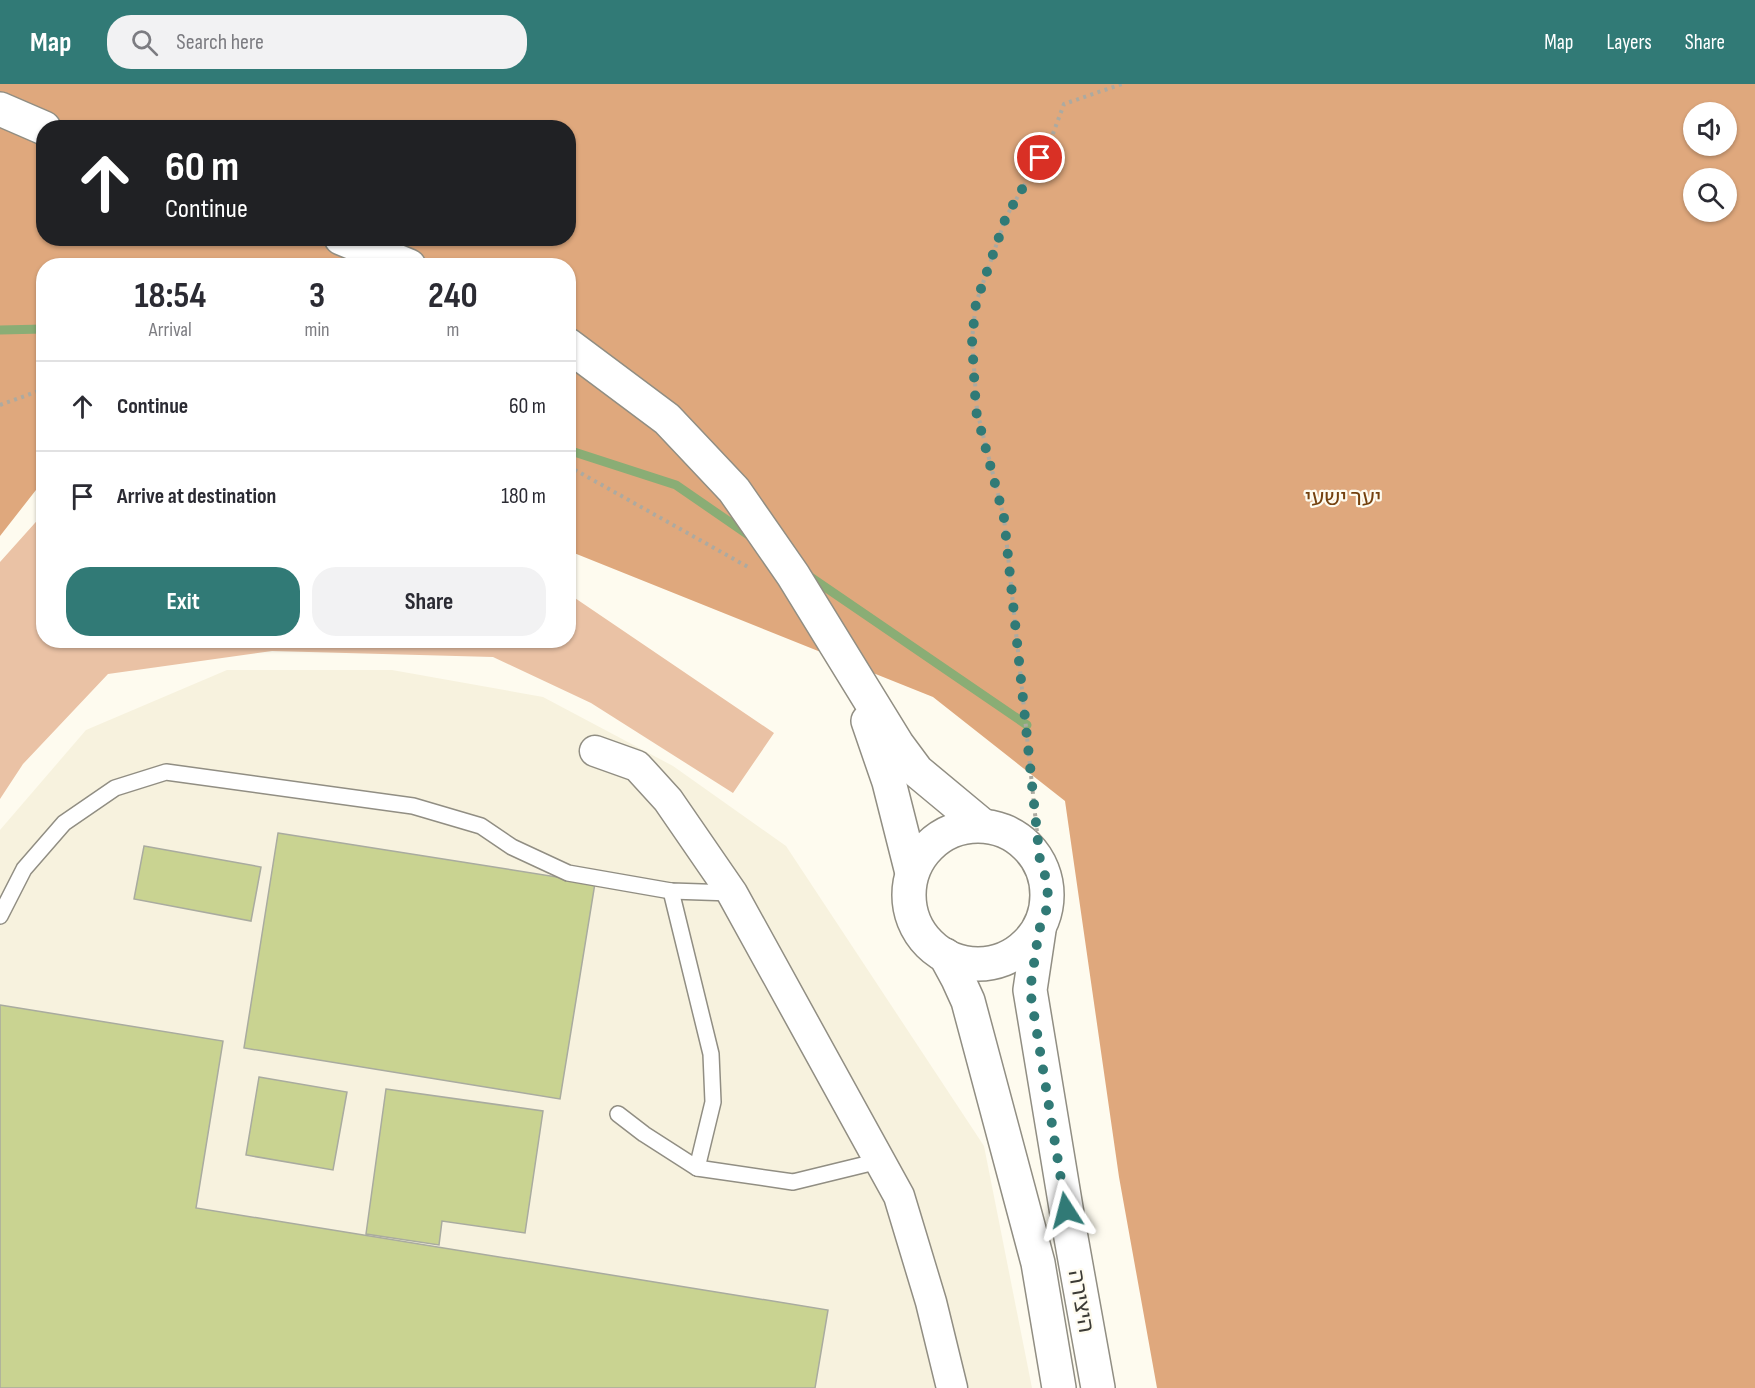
<!DOCTYPE html>
<meta charset="utf-8">
<style>
body{margin:0;font-family:"Sofia Sans Condensed","Noto Sans Hebrew",sans-serif;background:#f2f2f3;color:#2b2b33;height:100vh;display:flex;flex-direction:column;font-size:22px;white-space:nowrap}
*{box-sizing:border-box;margin:0}
p{font-size:20px;color:#7c7c81}
.icon{flex:none;width:33px;height:33px;fill:none;stroke:currentColor;stroke-width:2;stroke-linecap:round;stroke-linejoin:round}
.map{position:relative;flex:1;overflow:hidden}
.sheet{position:absolute;left:36px;top:174px;width:540px;height:390px;display:flex;flex-direction:column;background:#fff;border-radius:24px;box-shadow:0 2px 4px #0004}
.sheet>*{flex:none}
.hud{position:absolute;left:36px;top:36px;width:540px;height:126px;border-radius:24px;box-shadow:0 2px 4px #0004;background:#202124;color:#fff;overflow:hidden}
.controls{position:absolute;left:1683px;top:18px;display:grid;gap:12px}
.controls a{display:grid;place-items:center;width:54px;height:54px;border-radius:50%;background:#fff;box-shadow:0 2px 4px #0004;font-size:30px}
.pin{position:absolute;display:grid;place-items:center;width:51px;height:51px;color:#fff;margin:-26px;border:3px solid #fff;border-radius:50%;box-shadow:0 2px 6px #0007}
.me{position:absolute;width:66px;margin:-33px;rotate:351deg;stroke-linejoin:round;filter:drop-shadow(0 0 4px #0008)}
.turn{display:flex;align-items:center;gap:21px;height:126px;padding:0 30px;font-size:27px}
.turn .icon{width:78px;height:78px;stroke-width:2.5}
.turn b{display:block;font-size:42px;line-height:51px}
.eta{display:flex;justify-content:space-evenly;align-items:center;height:102px;text-align:center}
.eta b{font-size:36px;font-weight:700;line-height:42px}
.action{display:flex;gap:12px;margin-top:auto;padding:12px 30px}
.action a{flex:1;height:69px;border-radius:24px;background:#317a76;color:#fff;font-size:24px;font-weight:700;line-height:69px;text-align:center}
.action a+a{background:#f2f2f3;color:#2b2b33}
ul{padding:0;list-style:none}
li{display:flex;align-items:center;gap:18px;height:90px;padding:0 30px;border-top:2px solid #e1e1e2}
li div{flex:1}
li b{display:block;font-size:22px}
li em{font-style:normal}
header{display:flex;align-items:center;gap:36px;box-sizing:border-box;height:84px;padding:0 30px;background:#317a76;color:#fff}
header strong{font-size:28px}
nav{display:flex;gap:33px;margin-inline-start:auto;font-size:21px}
.search{width:420px;height:54px;background:#f2f2f3;display:flex;align-items:center;gap:15px;box-sizing:border-box;padding:0 21px;border-radius:24px;color:#7c7c81;font-size:22px}
.map>svg:first-child{display:block}
.built{fill:#f7f2de}
.green{fill:#eac2a5}
.forest{fill:#dfa87d;fill-rule:evenodd}
.lines{fill:none;stroke-linecap:round;stroke-linejoin:round}
.stream{stroke:#8aad75;stroke-width:9}
.building{fill:#c9d391;stroke:#a9ab9f;stroke-width:1.5}
.service-casing{stroke:#918e83;stroke-width:18}
.minor-casing{stroke:#918e83;stroke-width:33}
.tertiary-casing{stroke:#918e83;stroke-width:36}
.path{stroke:#acaaa1;stroke-width:4;stroke-dasharray:3 4.5;stroke-linecap:butt}
.service{stroke:#fff;stroke-width:15}
.minor{stroke:#fff;stroke-width:30}
.tertiary{stroke:#fff;stroke-width:33}
.route{stroke:#317a76;stroke-width:10;stroke-dasharray:0 18}
.labels{text-anchor:middle;stroke-width:4.5;stroke-linejoin:round;paint-order:stroke}
.park-label{font-size:22px;fill:#74410e;stroke:#fefbef}
.street-label{font-size:22px;fill:#3b3a35;stroke:#fefbef}
</style>
<header>
<strong>Map</strong>
<div class="search"><svg class="icon" aria-label="search" viewBox="0 0 24 24"><circle cx="10" cy="10" r="6"/><path d="M15 15l6 6"/></svg>Search here</div>
<nav><a>Map</a><a>Layers</a><a>Share</a></nav>
</header>
<div class="map">
<svg width="1755" height="1304" viewBox="0 0 1755 1304">
<rect width="100%" height="100%" fill="#fefbef"/>
<!-- built -->
<polygon class="built" points="227,586 392,586 543,613 673,682 786,762 984,1062 1032,1304 0,1304 0,746 86,646"/>
<!-- green -->
<polygon class="green" points="43,430 44,556 568,556 569,510 774,649 733,709 591,619 493,573 272,567 108,590 23,680 0,715 0,478"/>
<!-- forest -->
<path class="forest" d="M0 0H1755V1304H1157L1119 1093 1065 717 933 613 569 467 568 182H44L43 397 0 452ZM1694 28H1726V62H1694ZM44 44H568V154H44ZM1694 94H1726V128H1694Z"/>
<g class="lines">
<!-- stream -->
<g class="stream">
<polyline points="0,246 44,245"/>
<polyline points="568,366 676,401 750,452"/>
<polyline points="806,490 1027,641"/>
</g>
</g>
<!-- building -->
<g class="building">
<polygon points="278,749 595,799 560,1015 244,964"/>
<polygon points="144,762 261,783 251,837 134,815"/>
<polygon points="0,921 223,957 196,1124 828,1226 815,1304 0,1304"/>
<polygon points="259,993 347,1008 333,1086 246,1071"/>
<polygon points="386,1005 543,1027 525,1149 442,1137 439,1161 366,1150"/>
</g>
<g class="lines">
<defs>
<g id="service">
<polyline points="671,807 711,970 713,1018 697,1084"/>
<polyline points="0,832 24,785 64,739 115,704 166,688 413,722 481,742 512,763 568,789 671,807 732,809"/>
<polyline points="618,1030 644,1050 697,1084 793,1098 879,1077"/>
</g>
<polyline id="minor" points="595,667 637,682 668,716 732,809 899,1112 931,1218 952,1304"/>
<g id="tertiary">
<polyline points="0,25 44,44"/>
<polyline points="341,154 409,182"/>
<polyline points="568,261 667,335 734,406 793,491 897,660 917,687 982,741"/>
<polyline points="868,637 889,698 912,789"/>
<circle cx="978" cy="811" r="69"/>
<polyline points="1039,846 1030,906 1070,1148 1098,1304"/>
<polyline points="945,871 958,895 968,917 1038,1179 1059,1304"/>
</g>
</defs>
<!-- service casing -->
<use href="#service" class="service-casing"/>
<!-- minor casing -->
<use href="#minor" class="minor-casing"/>
<!-- tertiary casing -->
<use href="#tertiary" class="tertiary-casing"/>
<!-- path -->
<g class="path">
<polyline points="0,321 44,305"/>
<polyline points="568,382 748,483"/>
<polyline points="1040,777 1004,434 977,327 972,255 976,219 1006,133 1051,55 1064,20 1122,0"/>
</g>
<!-- service -->
<use href="#service" class="service"/>
<!-- minor -->
<use href="#minor" class="minor"/>
<!-- tertiary -->
<use href="#tertiary" class="tertiary"/>
</g>
<g class="lines">
<!-- route -->
<polyline class="route" points="1040,74 1006,133 976,219 972,255 976,327 1004,434 1040,777 1048,800 1047,824 1039,846 1030,906 1066,1126"/>
</g>
<g class="labels">
<!-- park labels -->
<g class="park-label">
<text x="1343" y="421">יער ישעי</text>
</g>
<!-- street labels -->
<g class="street-label">
<text transform="translate(1082 1217) rotate(80)" y="8">היצירה</text>
</g>
</g>
</svg>
<div class="controls">
<a><svg class="icon" aria-label="sound" viewBox="0 0 24 24"><path d="M4 9h4l5-4v14l-5-4H4zM17 9q2 3 0 6"/></svg></a>
<a><svg class="icon" aria-label="search" viewBox="0 0 24 24"><circle cx="10" cy="10" r="6"/><path d="M15 15l6 6"/></svg></a>
</div>
<div class="pin" style="left:1040px;top:74px;background:#d93025"><svg class="icon" aria-label="arrive" viewBox="0 0 24 24"><path d="M6 21V4h12l-3 4 3 4H6"/></svg></div>
<svg class="me" style="left:1066px;top:1126px" viewBox="-20 -20 40 40"><path d="M0-17L14 15 0 8-14 15z" fill="#317a76" stroke="#fff" stroke-width="4"/></svg>
<div class="hud">
<div class="turn"><svg class="icon" aria-label="ahead" viewBox="0 0 24 24"><path d="M12 20V5M6 11l6-6 6 6"/></svg><div><b>60 m</b>Continue</div></div>
</div>
<section class="sheet">
<div class="eta">
<div><b>18:54</b><p>Arrival</p></div>
<div><b>3</b><p>min</p></div>
<div><b>240</b><p>m</p></div>
</div>
<ul>
<li><svg class="icon" aria-label="ahead" viewBox="0 0 24 24"><path d="M12 20V5M6 11l6-6 6 6"/></svg><div><b>Continue</b></div><em>60 m</em></li>
<li><svg class="icon" aria-label="arrive" viewBox="0 0 24 24"><path d="M6 21V4h12l-3 4 3 4H6"/></svg><div><b>Arrive at destination</b></div><em>180 m</em></li>
</ul>
<div class="action"><a>Exit</a><a>Share</a></div>
</section>
</div>
